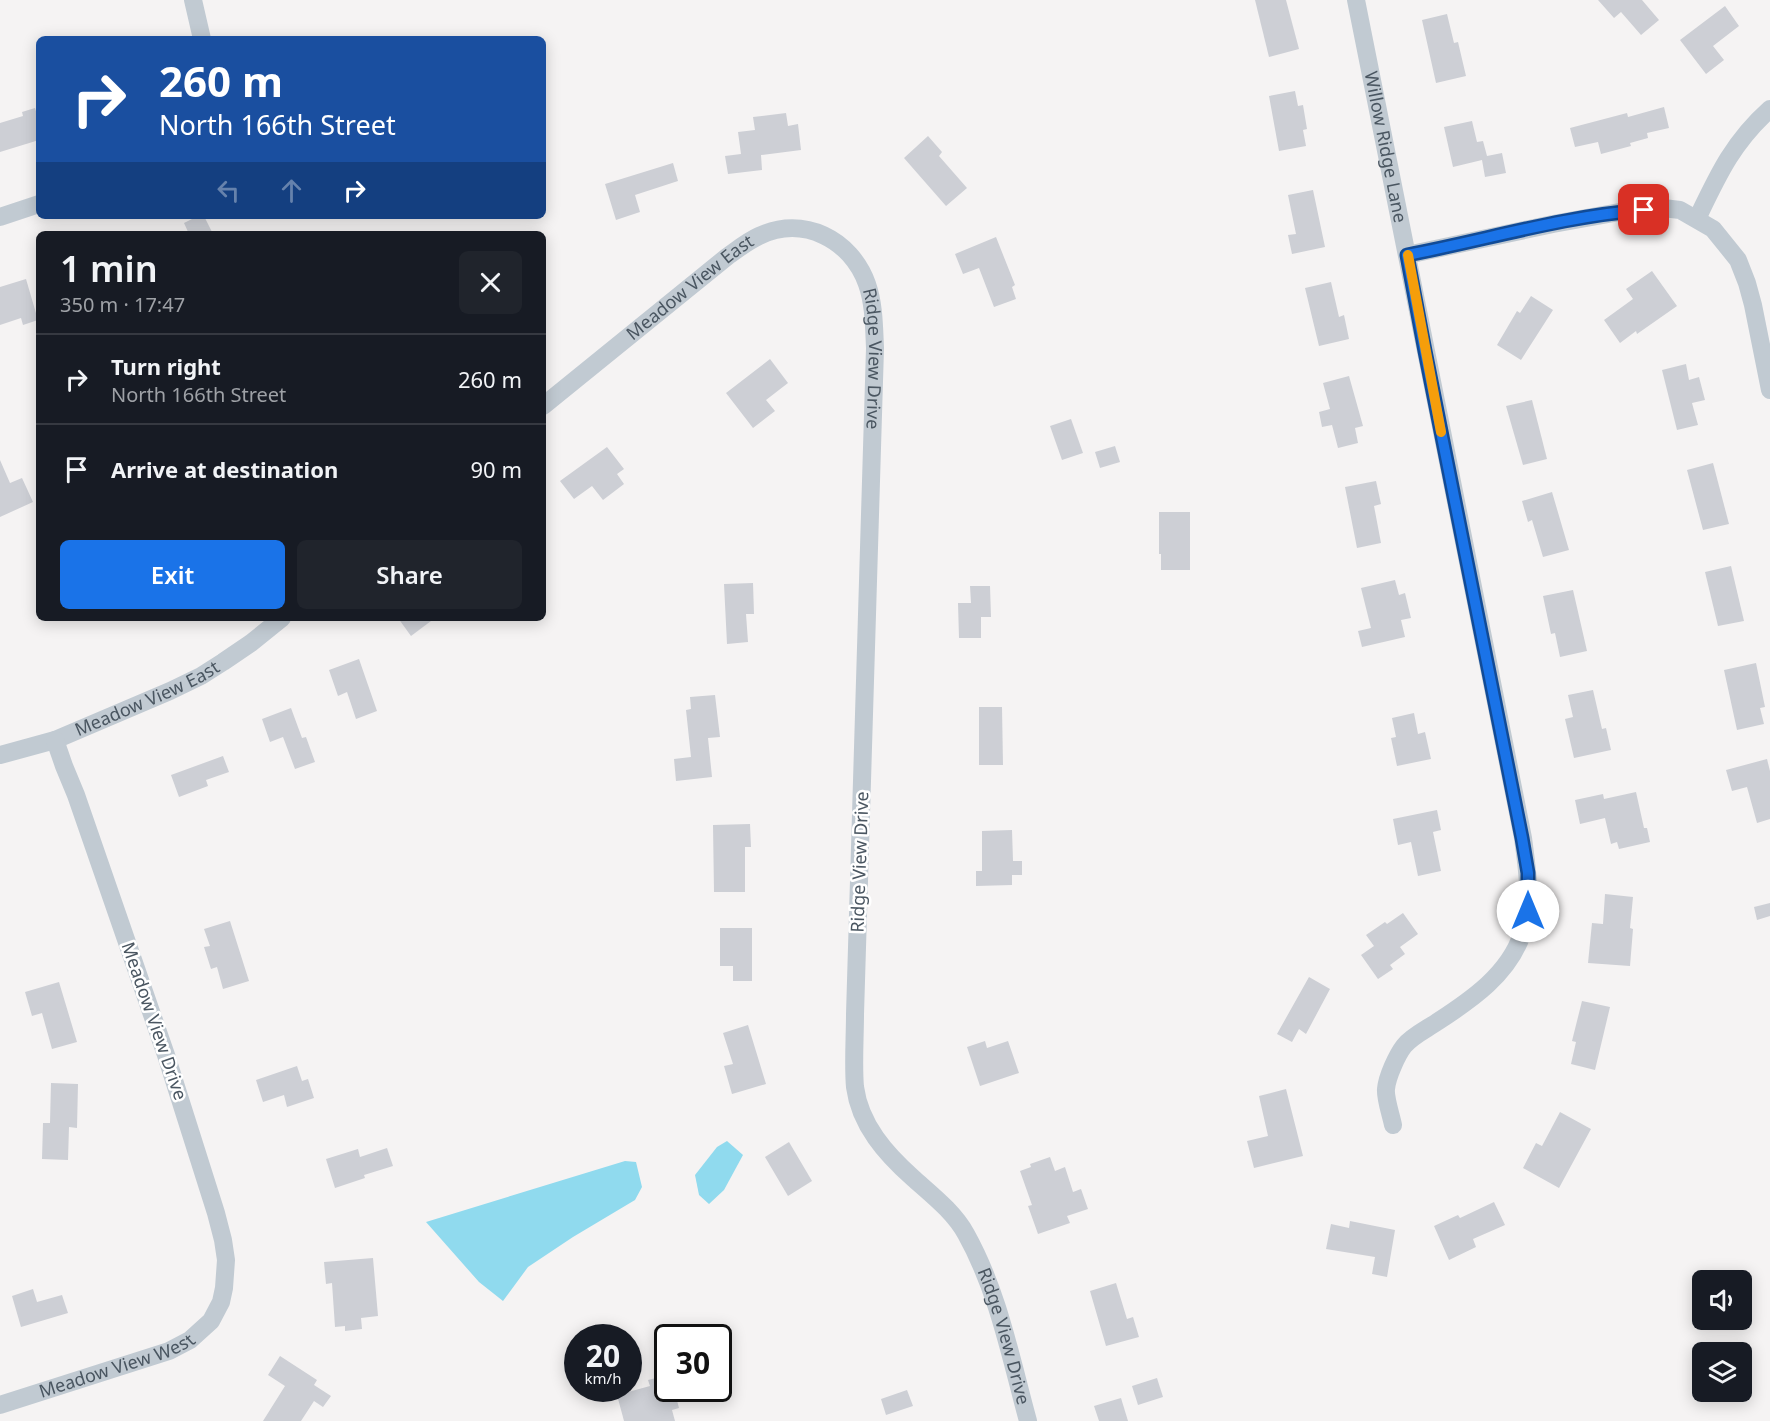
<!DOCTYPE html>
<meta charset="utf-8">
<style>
body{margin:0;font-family:"Noto Sans",sans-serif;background:#20242c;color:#f1f3f6;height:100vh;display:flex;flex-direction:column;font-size:22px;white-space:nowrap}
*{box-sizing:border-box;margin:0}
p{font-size:20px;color:#9ea1a6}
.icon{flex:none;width:33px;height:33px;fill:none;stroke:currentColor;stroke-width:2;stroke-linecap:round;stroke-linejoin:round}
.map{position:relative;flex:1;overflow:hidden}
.drawer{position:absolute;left:36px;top:231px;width:510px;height:390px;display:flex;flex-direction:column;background:#171b24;border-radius:9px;box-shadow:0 3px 15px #0003}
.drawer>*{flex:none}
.hud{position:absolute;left:36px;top:36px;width:510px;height:183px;border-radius:9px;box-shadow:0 3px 15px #0003;background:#1a4fa0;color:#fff;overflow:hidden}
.controls{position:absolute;left:1692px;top:1270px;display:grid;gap:12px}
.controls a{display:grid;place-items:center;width:60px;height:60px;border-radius:9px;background:#171b24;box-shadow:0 3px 15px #0003;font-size:30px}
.speed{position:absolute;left:564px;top:1324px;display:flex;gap:12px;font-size:30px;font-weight:700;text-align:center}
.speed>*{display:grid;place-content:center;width:78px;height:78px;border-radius:50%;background:#171b24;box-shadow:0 3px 15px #0003;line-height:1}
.speed small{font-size:15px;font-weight:400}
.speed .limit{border:3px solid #111;border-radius:9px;background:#fff;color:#111}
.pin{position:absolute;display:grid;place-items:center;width:51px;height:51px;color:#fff;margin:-26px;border-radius:12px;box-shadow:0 3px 9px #0006}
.me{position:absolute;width:66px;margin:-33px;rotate:0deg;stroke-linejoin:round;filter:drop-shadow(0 0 4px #0008)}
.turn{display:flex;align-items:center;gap:21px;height:126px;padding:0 24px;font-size:27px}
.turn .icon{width:78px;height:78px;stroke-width:2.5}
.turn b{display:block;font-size:42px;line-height:51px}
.lanes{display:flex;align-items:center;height:57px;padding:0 24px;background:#0003;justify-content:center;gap:30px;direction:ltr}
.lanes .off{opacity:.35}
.round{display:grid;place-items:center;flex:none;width:63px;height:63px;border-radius:9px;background:#20242c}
.head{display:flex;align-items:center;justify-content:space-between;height:102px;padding:0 24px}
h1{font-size:36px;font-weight:600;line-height:45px}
.action{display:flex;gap:12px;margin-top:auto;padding:12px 24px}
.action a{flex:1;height:69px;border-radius:9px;background:#1a73e8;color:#fff;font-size:24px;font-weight:600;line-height:69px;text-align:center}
.action a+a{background:#20242c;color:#f1f3f6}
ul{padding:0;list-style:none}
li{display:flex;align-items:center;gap:18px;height:90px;padding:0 24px;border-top:2px solid #363941}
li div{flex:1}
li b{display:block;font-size:22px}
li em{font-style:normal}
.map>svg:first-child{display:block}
.water{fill:#90daee}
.building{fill:#cdcfd5}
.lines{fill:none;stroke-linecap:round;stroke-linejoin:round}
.street{stroke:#c1cad2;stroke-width:18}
.route-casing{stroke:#114b97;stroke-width:15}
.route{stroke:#1a73e8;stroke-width:10}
.slow{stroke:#f59e0b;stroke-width:10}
.labels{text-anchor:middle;stroke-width:5;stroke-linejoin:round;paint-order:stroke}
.street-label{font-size:18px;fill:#4a5661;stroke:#fff}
</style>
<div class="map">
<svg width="1770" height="1421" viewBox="0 0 1770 1421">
<rect width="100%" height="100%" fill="#f5f3f3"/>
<!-- water -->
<g class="water">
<polygon points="727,1141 743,1155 724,1190 709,1204 699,1195 695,1175 717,1147"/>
<polygon points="625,1161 636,1162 642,1187 635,1200 573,1237 528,1267 503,1301 479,1282 426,1222"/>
</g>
<!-- building -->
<g class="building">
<polygon points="1255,0 1286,0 1299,49 1269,57"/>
<polygon points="1598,0 1642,0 1659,20 1641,35 1621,12 1614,18"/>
<polygon points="1725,6 1739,26 1713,46 1724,60 1706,74 1680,40"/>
<polygon points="1447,14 1454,43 1458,42 1466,76 1436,83 1422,20"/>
<polygon points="1295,91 1298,106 1303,105 1307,129 1303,130 1306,146 1279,151 1269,96"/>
<polygon points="1664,107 1669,128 1647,133 1648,138 1630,143 1631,146 1601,154 1598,142 1575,147 1570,128 1627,113 1628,117"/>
<polygon points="35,108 39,121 39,140 0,152 0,123 23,116 22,112"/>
<polygon points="786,113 788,126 798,124 801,150 761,155 762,170 728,174 725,156 741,154 738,132 755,130 753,117"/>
<polygon points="1472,121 1477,142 1483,141 1487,156 1502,153 1506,173 1485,177 1482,160 1453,167 1444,127"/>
<polygon points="928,136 942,152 939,156 967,188 946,206 904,158"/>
<polygon points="673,163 678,181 635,195 640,212 616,220 605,184"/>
<polygon points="1313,190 1325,247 1292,254 1288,235 1296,234 1288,195"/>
<polygon points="198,216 204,216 213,234 189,234 184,223"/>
<polygon points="996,237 1015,285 1012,287 1016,299 994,307 979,268 963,274 955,254"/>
<polygon points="1652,271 1677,306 1637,334 1636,331 1620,343 1604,320 1633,299 1626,289"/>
<polygon points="26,279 38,320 23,325 21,318 0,325 0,287"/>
<polygon points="1331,282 1339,317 1344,315 1349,339 1319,346 1305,288"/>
<polygon points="1531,296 1553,310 1521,360 1497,345 1517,311 1520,313"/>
<polygon points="770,359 788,383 766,400 775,411 753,428 726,393"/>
<polygon points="1686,364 1689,380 1699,377 1705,400 1692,403 1698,425 1677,430 1662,370"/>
<polygon points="1349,376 1363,426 1355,428 1358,443 1338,448 1332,425 1322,427 1319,412 1330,409 1323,383"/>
<polygon points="1532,400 1547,459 1523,465 1506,406"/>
<polygon points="1071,419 1083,453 1062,460 1050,426"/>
<polygon points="1115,446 1120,462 1100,468 1095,452"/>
<polygon points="607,447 624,469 617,474 624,484 603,500 592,486 574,499 560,481"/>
<polygon points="0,460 10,483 22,478 33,502 0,517"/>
<polygon points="1713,463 1729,524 1703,530 1687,470"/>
<polygon points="1376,481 1381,504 1374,506 1381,543 1357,548 1345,487"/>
<polygon points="1552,492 1569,550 1543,557 1532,520 1528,522 1522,501"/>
<polygon points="1159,512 1190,512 1190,570 1161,570 1161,554 1159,554"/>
<polygon points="1731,566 1744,621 1718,626 1705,572"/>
<polygon points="1395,580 1399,595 1405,593 1411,618 1401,620 1405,637 1362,647 1358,631 1371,628 1361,588"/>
<polygon points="753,583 754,614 746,614 748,642 727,644 724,584"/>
<polygon points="970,586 990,586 991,617 981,617 981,638 959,638 958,603 971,603"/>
<polygon points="1573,590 1587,651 1560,657 1555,633 1551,634 1543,596"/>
<polygon points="398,618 435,618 411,636"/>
<polygon points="359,659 377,711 356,719 347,692 338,696 329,670"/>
<polygon points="1756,663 1765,707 1760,708 1764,724 1737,730 1724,670"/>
<polygon points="1593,690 1602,729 1606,728 1611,750 1574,758 1565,719 1573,717 1568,695"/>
<polygon points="715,695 720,737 708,738 712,777 676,781 674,759 691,757 686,710 691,709 690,697"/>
<polygon points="979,707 1002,707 1003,765 979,765"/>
<polygon points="291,708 302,738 306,737 315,762 295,769 283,737 270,742 262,719"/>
<polygon points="1414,713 1418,734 1425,732 1431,759 1397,766 1391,738 1396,737 1392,718"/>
<polygon points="223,756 229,772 206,780 208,786 179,797 171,775"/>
<polygon points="1767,759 1770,771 1770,819 1757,823 1747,787 1732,791 1726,770"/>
<polygon points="1636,792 1644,828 1647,828 1650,842 1619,849 1617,842 1611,844 1605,818 1580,824 1575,800 1603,794 1604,799"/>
<polygon points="1437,810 1441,830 1433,832 1441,871 1418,876 1411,842 1398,845 1393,819"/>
<polygon points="750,824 751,847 745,847 745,892 714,892 713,825"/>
<polygon points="1012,830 1013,861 1022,861 1022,875 1012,875 1012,885 976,886 976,871 982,871 982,831"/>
<polygon points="1605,894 1633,897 1630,928 1633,929 1630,966 1588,963 1592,923 1603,924"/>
<polygon points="1770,903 1770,916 1757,920 1754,907"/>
<polygon points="1403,913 1418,934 1400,947 1405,954 1390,965 1393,969 1378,979 1361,955 1374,946 1366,935 1385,922 1387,924"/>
<polygon points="230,921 249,981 223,989 217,967 211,969 204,947 210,946 204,929"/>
<polygon points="720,928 752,928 752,981 733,981 733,966 720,966"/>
<polygon points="1309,977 1330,989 1306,1034 1299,1029 1292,1042 1277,1034"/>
<polygon points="59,982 77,1042 52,1049 42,1013 32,1016 25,992"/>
<polygon points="1582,1001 1610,1007 1595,1070 1571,1064 1576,1042 1572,1041"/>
<polygon points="748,1025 766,1084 732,1094 724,1066 733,1064 723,1033"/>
<polygon points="985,1041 987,1048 1008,1041 1019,1073 980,1086 967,1047"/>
<polygon points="297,1066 302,1081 308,1079 314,1098 287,1107 284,1095 263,1102 256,1080"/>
<polygon points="51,1083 78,1084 77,1128 69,1127 68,1160 42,1159 43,1123 50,1123"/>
<polygon points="1286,1089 1303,1156 1254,1168 1247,1141 1268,1136 1259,1096"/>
<polygon points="1560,1112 1591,1129 1559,1188 1523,1168 1536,1143 1542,1146"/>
<polygon points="789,1142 812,1181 788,1196 765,1157"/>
<polygon points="387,1148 393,1166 364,1175 365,1178 335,1188 326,1159 358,1149 360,1157"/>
<polygon points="1050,1157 1055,1171 1065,1167 1073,1192 1081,1189 1088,1209 1067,1216 1070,1223 1038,1234 1028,1206 1032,1205 1020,1171 1031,1167 1030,1164"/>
<polygon points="1494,1202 1505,1225 1473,1239 1476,1247 1449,1260 1434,1226 1458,1215 1460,1218"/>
<polygon points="1350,1221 1395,1230 1387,1277 1372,1274 1375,1257 1326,1249 1331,1224 1349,1228"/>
<polygon points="373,1258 378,1316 361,1318 362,1329 345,1331 345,1326 335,1327 332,1283 326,1284 324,1262"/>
<polygon points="1116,1283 1127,1319 1133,1317 1139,1337 1106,1346 1090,1291"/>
<polygon points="33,1289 37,1302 62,1295 68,1313 21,1327 12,1296"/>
<polygon points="280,1356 317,1380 314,1385 331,1396 323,1407 314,1401 301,1421 263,1421 285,1386 268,1375"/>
<polygon points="668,1375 668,1389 674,1389 679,1408 672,1410 675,1421 624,1421 617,1395 650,1386 648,1380"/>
<polygon points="1157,1378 1163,1397 1138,1405 1132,1386"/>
<polygon points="907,1390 913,1406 886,1415 881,1399"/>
<polygon points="1121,1398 1128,1421 1099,1421 1094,1406"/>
</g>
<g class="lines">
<!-- street -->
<g class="street">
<polyline points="193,0 202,39"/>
<path id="s1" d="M1356 0 1523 838C1527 869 1533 903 1522 934 1509 974 1471 1000 1437 1022 1427 1029 1412 1036 1404 1046 1397 1055 1387 1077 1386 1089 1385 1098 1391 1115 1393 1125"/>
<polyline points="0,217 39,204"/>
<path d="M1697 219C1718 175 1733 142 1770 109"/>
<polyline points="1407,255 1553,224 1625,211 1663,208 1680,210 1713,229 1738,260 1747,283 1753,305 1770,390"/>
<path id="s2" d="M543 406 728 256C738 249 748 241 759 236 803 215 851 239 867 284 874 304 874 326 875 348L855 1014C855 1037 853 1065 855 1087 860 1125 886 1154 913 1178 932 1195 954 1212 966 1234 998 1291 1011 1359 1028 1421"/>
<path id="s3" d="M0 755 55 740 170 691 201 676 223 662 251 643 282 618"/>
<path id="s4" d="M0 1405 169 1351 190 1340 211 1321 221 1302 224 1288 226 1260 223 1240 216 1213 166 1055 76 795 64 766 55 740"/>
</g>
</g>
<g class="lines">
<defs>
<path id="route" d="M1528 911V873L1522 838 1425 351 1407 255C1486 240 1564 216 1644 210"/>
</defs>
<!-- route casing -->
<use href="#route" class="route-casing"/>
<!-- route -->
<use href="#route" class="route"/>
<!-- slow -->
<polyline class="slow" points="1408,255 1441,432"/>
</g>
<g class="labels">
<!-- street labels -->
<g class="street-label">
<text dy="6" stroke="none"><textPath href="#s1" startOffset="150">Willow Ridge Lane</textPath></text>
<text dy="6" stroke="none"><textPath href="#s2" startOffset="189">Meadow View East</textPath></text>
<text dy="6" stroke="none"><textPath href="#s2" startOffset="484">Ridge View Drive</textPath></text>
<text dy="6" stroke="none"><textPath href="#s3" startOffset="158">Meadow View East</textPath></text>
<text transform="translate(860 862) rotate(-88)" y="6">Ridge View Drive</text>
<text transform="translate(154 1021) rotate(71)" y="6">Meadow View Drive</text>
<text dy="6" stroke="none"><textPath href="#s2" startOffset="1510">Ridge View Drive</textPath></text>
<text dy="6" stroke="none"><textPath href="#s4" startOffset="123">Meadow View West</textPath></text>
</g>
</g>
</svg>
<div class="controls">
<a><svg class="icon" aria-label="sound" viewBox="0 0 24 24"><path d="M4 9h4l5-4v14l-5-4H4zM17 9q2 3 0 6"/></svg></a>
<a><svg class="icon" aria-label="layers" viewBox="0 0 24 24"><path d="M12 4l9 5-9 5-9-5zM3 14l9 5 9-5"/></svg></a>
</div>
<div class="speed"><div>20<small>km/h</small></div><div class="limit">30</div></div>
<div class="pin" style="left:1644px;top:210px;background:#d93025"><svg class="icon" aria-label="arrive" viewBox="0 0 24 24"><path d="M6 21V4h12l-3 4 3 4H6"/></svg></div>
<svg class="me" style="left:1528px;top:911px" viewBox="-20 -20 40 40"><circle r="19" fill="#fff"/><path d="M0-13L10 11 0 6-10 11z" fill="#1a73e8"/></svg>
<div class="hud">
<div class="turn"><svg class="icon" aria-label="right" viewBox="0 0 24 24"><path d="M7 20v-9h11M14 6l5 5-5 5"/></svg><div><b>260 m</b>North 166th Street</div></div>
<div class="lanes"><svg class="icon off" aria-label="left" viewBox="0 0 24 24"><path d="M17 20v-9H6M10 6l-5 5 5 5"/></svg><svg class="icon off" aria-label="ahead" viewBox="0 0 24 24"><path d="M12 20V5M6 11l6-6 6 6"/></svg><svg class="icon" aria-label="right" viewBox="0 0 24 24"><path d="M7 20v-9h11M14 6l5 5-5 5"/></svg></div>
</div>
<section class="drawer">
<div class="head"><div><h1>1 min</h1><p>350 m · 17:47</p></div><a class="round"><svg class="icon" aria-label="close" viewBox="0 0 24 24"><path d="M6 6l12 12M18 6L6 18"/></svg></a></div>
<ul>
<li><svg class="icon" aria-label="right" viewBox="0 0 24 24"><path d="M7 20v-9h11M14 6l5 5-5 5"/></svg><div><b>Turn right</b><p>North 166th Street</p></div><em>260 m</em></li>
<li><svg class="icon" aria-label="arrive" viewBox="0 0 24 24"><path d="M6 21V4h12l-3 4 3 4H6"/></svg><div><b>Arrive at destination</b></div><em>90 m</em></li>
</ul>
<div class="action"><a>Exit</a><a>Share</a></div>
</section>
</div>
